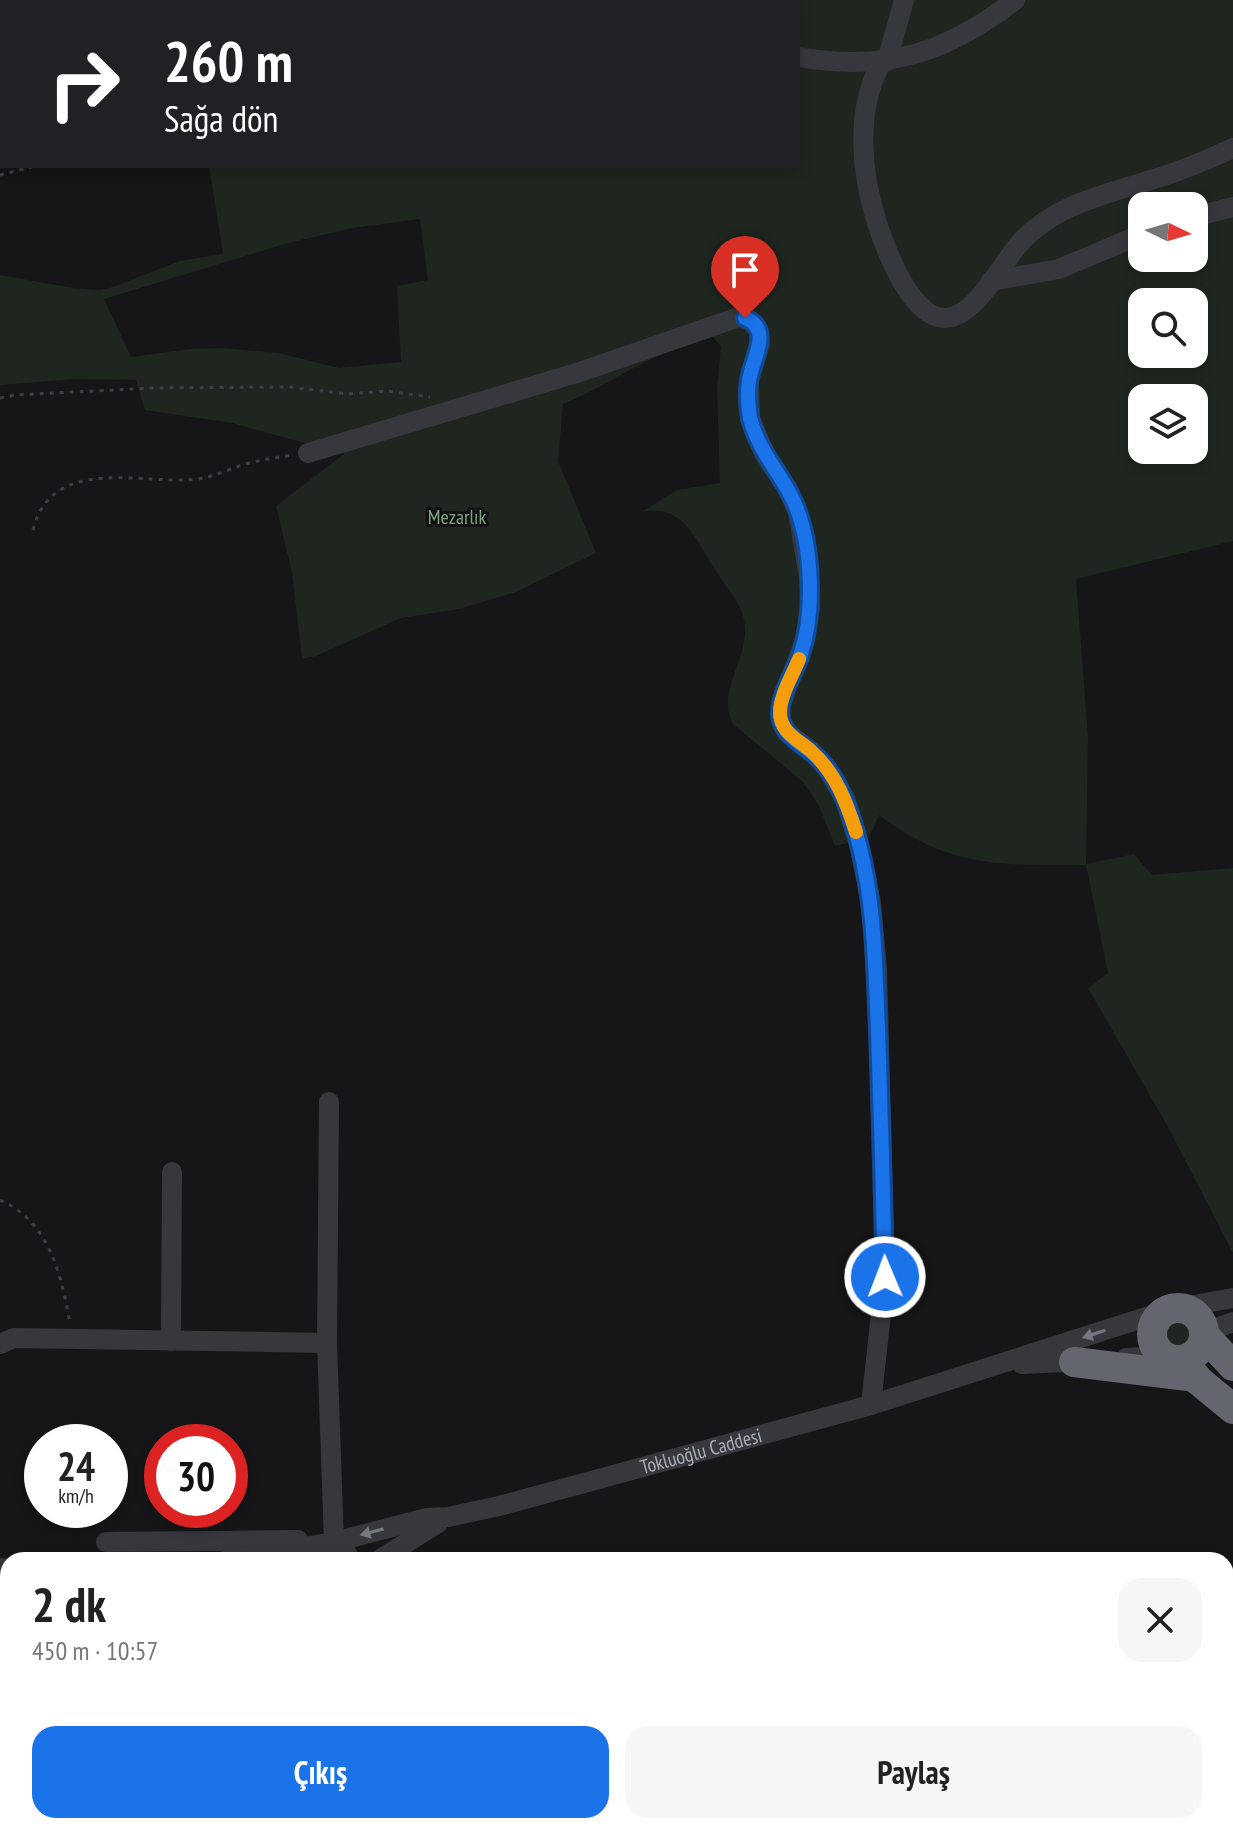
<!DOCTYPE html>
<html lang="tr">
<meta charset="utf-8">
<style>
body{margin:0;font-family:"PT Sans Narrow",sans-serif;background:#f6f6f6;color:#222;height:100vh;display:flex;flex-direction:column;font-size:30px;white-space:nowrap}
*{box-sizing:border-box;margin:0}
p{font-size:26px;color:#767676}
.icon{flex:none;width:44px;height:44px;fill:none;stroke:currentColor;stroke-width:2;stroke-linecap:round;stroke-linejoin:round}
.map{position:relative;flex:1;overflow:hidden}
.sheet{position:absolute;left:0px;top:1552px;width:1234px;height:282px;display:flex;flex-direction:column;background:#fff;border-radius:24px 24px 0 0;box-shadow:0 4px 12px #0003}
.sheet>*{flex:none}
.banner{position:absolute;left:0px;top:0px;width:800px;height:168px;box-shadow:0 4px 12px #0003;background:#202124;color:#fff;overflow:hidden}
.needle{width:52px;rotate:95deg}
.tools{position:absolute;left:1128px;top:192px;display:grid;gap:16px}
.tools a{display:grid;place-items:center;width:80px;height:80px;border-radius:16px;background:#fff;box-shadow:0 4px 12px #0003;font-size:40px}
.speed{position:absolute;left:24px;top:1424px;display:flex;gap:16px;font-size:40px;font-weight:700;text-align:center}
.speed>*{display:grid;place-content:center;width:104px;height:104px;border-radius:50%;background:#fff;box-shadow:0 4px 12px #0003;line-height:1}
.speed small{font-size:20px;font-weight:400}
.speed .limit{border:12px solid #d22;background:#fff;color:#111}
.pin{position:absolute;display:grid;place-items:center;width:68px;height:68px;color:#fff;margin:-82px -34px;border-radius:50% 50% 50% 0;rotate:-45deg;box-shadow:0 0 8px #0007}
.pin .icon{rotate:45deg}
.me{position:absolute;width:88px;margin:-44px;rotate:359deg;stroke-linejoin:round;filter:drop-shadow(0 0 6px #0008)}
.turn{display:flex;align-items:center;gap:28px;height:168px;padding:0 32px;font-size:36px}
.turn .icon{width:104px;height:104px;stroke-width:2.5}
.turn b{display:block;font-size:56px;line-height:68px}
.round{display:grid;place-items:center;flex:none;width:84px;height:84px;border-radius:24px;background:#f6f6f6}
.overview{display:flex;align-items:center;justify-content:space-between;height:136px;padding:0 32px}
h1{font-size:48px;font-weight:800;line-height:60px}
.action{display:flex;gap:16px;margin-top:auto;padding:16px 32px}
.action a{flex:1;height:92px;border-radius:24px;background:#1a73e8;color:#fff;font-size:32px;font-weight:800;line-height:92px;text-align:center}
.action a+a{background:#f6f6f6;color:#222}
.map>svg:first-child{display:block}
.built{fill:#222225}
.green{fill:#1e261f;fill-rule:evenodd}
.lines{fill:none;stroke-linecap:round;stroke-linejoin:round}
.path{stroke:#3d3f44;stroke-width:3;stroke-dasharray:4 6;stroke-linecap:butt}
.minor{stroke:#37383d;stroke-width:20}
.highway{stroke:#63666e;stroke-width:30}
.oneway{fill:#757881}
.route-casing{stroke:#114b97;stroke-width:20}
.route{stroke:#1a73e8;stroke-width:14}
.slow{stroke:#f59e0b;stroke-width:14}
.labels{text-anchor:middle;stroke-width:6;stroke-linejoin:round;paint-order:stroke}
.park-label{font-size:20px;fill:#7fa381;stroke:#111113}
.street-label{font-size:20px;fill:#a8adb8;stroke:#111113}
</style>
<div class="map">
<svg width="1233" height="1833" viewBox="0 0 1233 1833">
<rect width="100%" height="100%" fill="#161618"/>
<!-- built -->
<polygon class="built" points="922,1826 1097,1826 1091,1833 930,1833"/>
<!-- green -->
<g class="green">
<path d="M272 0H1233V541L1076 579 1088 738 1086 864 1134 854 1152 875 1233 868V1253L1168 1127 1088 988 1108 973 1086 865C1002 865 950 869 879 815L869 838 835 846 819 806 803 782 733 724C716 695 746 661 745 630 745 605 728 591 716 571 697 543 684 502 642 512L677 490 720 483 717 388 721 346 711 335C658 348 613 384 563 404L558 461 596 553 516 592 459 609 401 618 316 656 302 659 292 572 276 506 344 454 232 423 145 410 136 380 75 379 0 385V275L73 288 99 290 113 287 180 261 223 254 209 166H798V2H253ZM1142 206H1194V258H1142ZM420 219 428 280 397 286 401 362 339 368 279 353 220 348 190 349 131 357 104 299 288 243 353 228ZM1142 302H1194V354H1142ZM1142 398H1194V450H1142Z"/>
<circle cx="1177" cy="1334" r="19"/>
</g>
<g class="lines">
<!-- path -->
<g class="path">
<polyline points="0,175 35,166"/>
<polyline points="0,398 16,395 151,388 290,387 348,394 387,391 430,397"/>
<path d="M33 530C52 453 144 486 199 479 215 476 230 469 245 464 261 460 277 457 294 455"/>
<path d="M0 1200C50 1222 61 1275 70 1323"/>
</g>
<!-- minor -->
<g class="minor">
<path d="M798 57C885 72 946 54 1015 0"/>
<polyline points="887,61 904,0"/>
<path d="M881 63C855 111 861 172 877 223 886 250 910 316 944 318 974 319 1001 265 1019 244 1056 203 1105 195 1154 179 1181 171 1207 160 1233 148"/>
<polyline points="1194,217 1233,207"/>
<polyline points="991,281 1059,269 1142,234"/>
<polyline points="308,453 580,372 739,317 750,320 759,331 760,344 749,381 750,418 765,455 787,488 798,512 809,577 810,607 805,640 781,704 781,720 787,733 810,750 828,770 845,799 859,844 871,903 877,969 885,1277 871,1405"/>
<polyline points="329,1102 327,1343 334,1542 345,1550 350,1560"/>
<polyline points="1177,1308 1233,1298"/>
<polyline points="1203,1333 1233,1322"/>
<polyline points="171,1341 172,1172"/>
<polyline points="0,1344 14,1338 327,1343"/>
<polyline points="1126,1358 1165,1356"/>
<polyline points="1022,1364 1086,1361"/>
<polyline points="106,1542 298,1540"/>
<path id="s1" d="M226 1560 334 1542 427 1518 448 1517 499 1506 871 1405 1168 1310"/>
<polyline points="379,1560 438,1523"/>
<polyline points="0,1568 8,1569"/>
<polyline points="1226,1695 1233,1687"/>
<polyline points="0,1745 8,1743"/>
<polyline points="162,1826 163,1833"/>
<polyline points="227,1826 230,1833"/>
<polyline points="1112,1833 1118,1826"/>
</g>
<!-- highway -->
<g class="highway">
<circle cx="1178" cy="1334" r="26"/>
<polyline points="1204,1335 1233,1366"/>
<polyline points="1074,1362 1196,1377"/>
<polyline points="1182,1367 1233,1409"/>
<polyline points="1226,1769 1233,1761"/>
<polyline points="1170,1833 1176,1826"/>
<polyline points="1221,1833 1233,1820"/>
</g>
</g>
<!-- one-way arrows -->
<defs><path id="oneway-solid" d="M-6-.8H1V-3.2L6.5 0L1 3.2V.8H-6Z" transform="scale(2)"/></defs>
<g class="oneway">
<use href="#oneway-solid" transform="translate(1094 1334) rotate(162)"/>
<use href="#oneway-solid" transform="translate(372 1532) rotate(165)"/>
</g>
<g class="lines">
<defs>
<path id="route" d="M745 318C774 329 751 361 749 381 747 393 748 406 750 418 757 446 775 467 789 492 805 521 810 559 810 592 810 614 807 636 800 657 793 674 780 695 780 714 780 736 809 747 822 762 842 785 851 814 859 844 875 905 875 967 878 1029 881 1112 883 1194 885 1277"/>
</defs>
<!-- route casing -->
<use href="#route" class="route-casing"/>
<!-- route -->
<use href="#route" class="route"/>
<!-- slow -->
<path class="slow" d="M799 659C793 675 780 695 780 712 780 732 797 739 810 750 835 772 846 801 856 832"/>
</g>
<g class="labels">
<!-- park labels -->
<g class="park-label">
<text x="457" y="524">Mezarlık</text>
</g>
<!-- street labels -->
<g class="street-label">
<text dy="7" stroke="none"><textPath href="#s1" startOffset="488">Tokluoğlu Caddesi</textPath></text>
</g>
</g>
</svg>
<div class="tools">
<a><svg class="needle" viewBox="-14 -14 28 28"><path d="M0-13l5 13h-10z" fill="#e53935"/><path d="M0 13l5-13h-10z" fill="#767676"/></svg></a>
<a><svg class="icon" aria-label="search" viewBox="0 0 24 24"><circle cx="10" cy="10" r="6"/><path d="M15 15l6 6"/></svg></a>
<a><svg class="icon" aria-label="layers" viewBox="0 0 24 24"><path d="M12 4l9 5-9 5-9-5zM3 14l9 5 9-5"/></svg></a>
</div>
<div class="speed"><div>24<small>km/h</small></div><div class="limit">30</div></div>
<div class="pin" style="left:745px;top:318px;background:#d93025"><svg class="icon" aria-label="arrive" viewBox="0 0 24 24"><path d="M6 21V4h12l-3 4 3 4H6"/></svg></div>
<svg class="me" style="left:885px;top:1277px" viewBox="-20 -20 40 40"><circle r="17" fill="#1a73e8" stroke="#fff" stroke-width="3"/><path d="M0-11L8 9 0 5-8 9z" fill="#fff"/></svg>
<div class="banner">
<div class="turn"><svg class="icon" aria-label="right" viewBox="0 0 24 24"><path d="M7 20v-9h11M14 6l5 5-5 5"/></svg><div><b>260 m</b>Sağa dön</div></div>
</div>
<section class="sheet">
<div class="overview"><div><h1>2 dk</h1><p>450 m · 10:57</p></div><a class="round"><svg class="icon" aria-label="close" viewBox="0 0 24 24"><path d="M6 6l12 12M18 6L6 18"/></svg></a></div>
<div class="action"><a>Çıkış</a><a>Paylaş</a></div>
</section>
</div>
